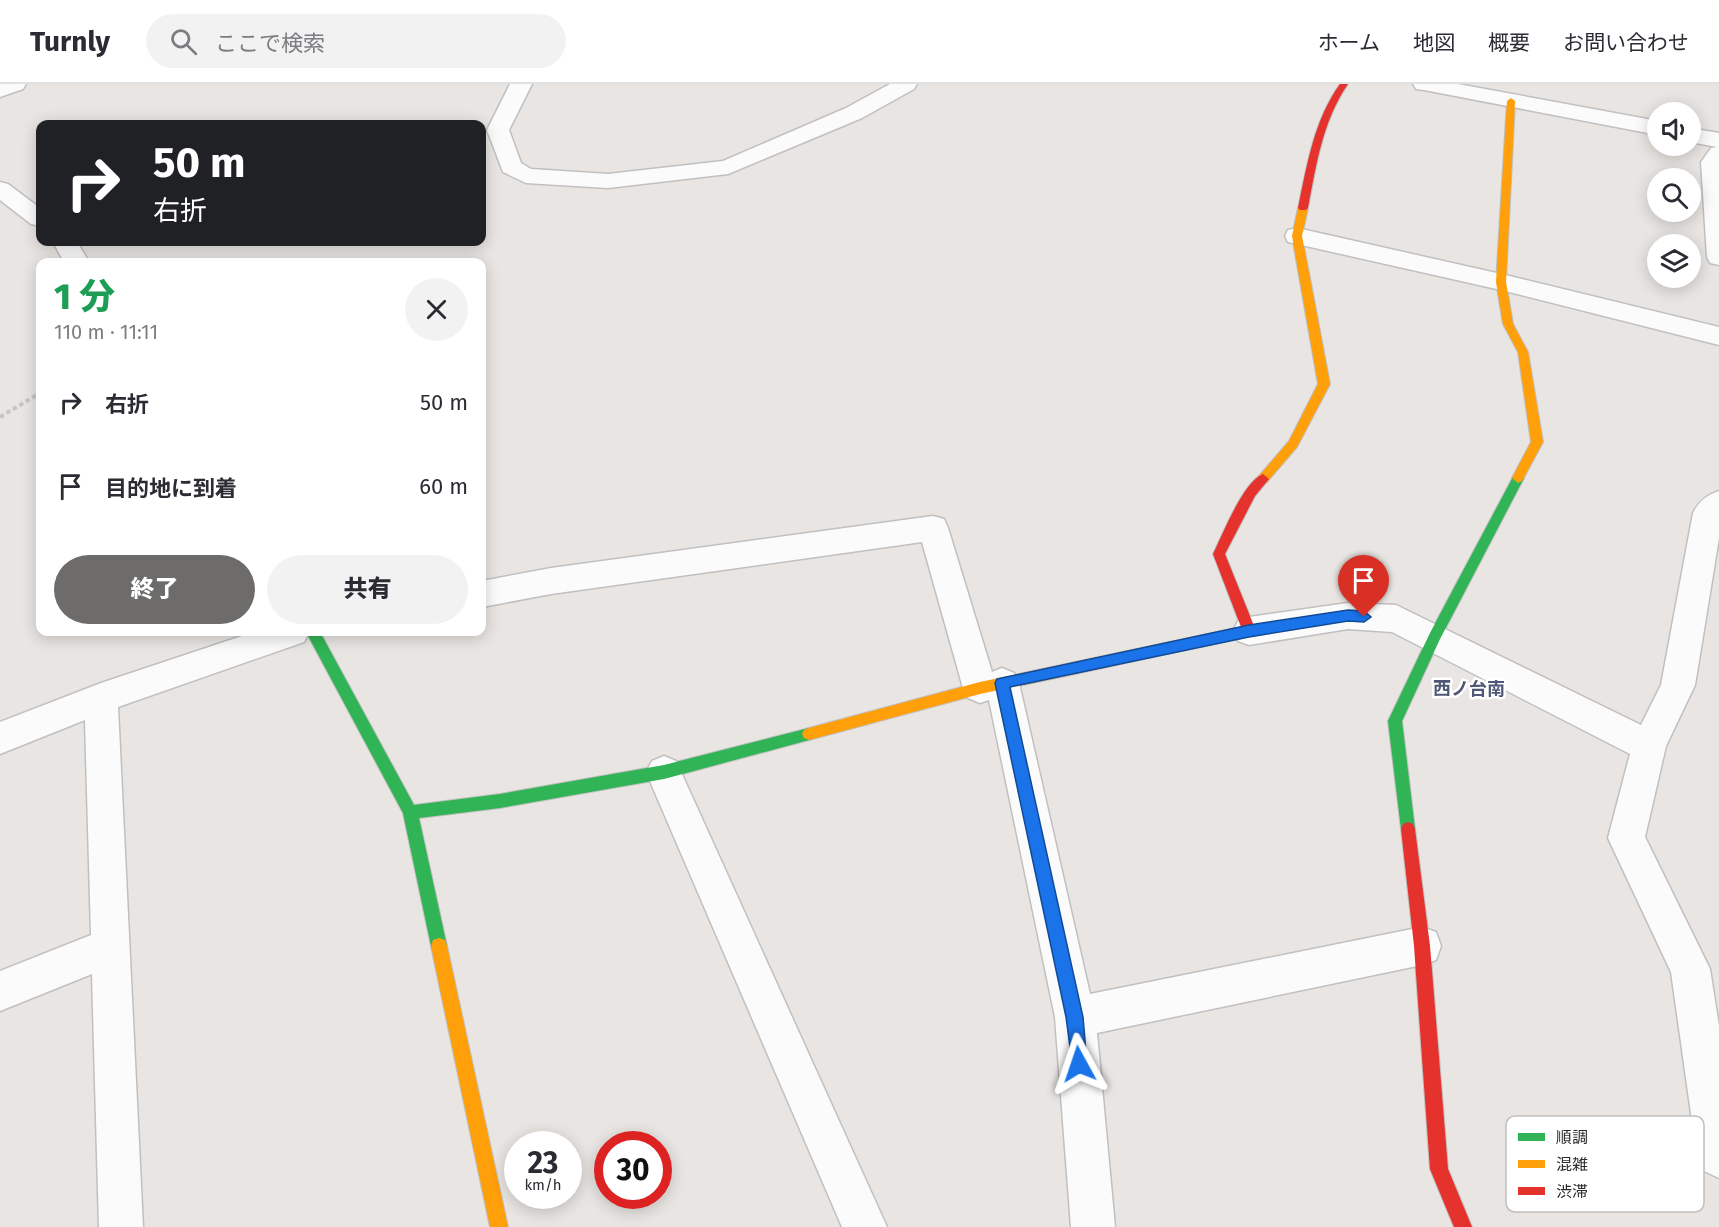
<!DOCTYPE html>
<html lang="ja">
<meta charset="utf-8">
<style>
body{margin:0;font-family:"Fira Sans","Noto Sans JP",sans-serif;background:#f2f2f3;color:#2b2b33;height:100vh;display:flex;flex-direction:column;font-size:22px;white-space:nowrap}
*{box-sizing:border-box;margin:0}
p{font-size:20px;color:#7c7c81}
.icon{flex:none;width:33px;height:33px;fill:none;stroke:currentColor;stroke-width:2;stroke-linecap:round;stroke-linejoin:round}
.map{position:relative;flex:1;overflow:hidden}
.details{position:absolute;left:36px;top:174px;width:450px;height:378px;display:flex;flex-direction:column;background:#fff;border-radius:12px;box-shadow:0 3px 15px #0003}
.details>*{flex:none}
.top-card{position:absolute;left:36px;top:36px;width:450px;height:126px;border-radius:12px;box-shadow:0 3px 15px #0003;background:#202124;color:#fff;overflow:hidden}
.tools{position:absolute;left:1647px;top:18px;display:grid;gap:12px}
.tools a{display:grid;place-items:center;width:54px;height:54px;border-radius:50%;background:#fff;box-shadow:0 3px 15px #0003;font-size:30px}
.speed{position:absolute;left:504px;top:1047px;display:flex;gap:12px;font-size:30px;font-weight:700;text-align:center}
.speed>*{display:grid;place-content:center;width:78px;height:78px;border-radius:50%;background:#fff;box-shadow:0 3px 15px #0003;line-height:1}
.speed small{font-size:15px;font-weight:400}
.speed .limit{border:9px solid #d22;background:#fff;color:#111}
.pin{position:absolute;display:grid;place-items:center;width:51px;height:51px;color:#fff;margin:-62px -26px;border-radius:50% 50% 50% 0;rotate:-45deg;box-shadow:0 0 6px #0007}
.pin .icon{rotate:45deg}
.me{position:absolute;width:66px;margin:-33px;rotate:355deg;stroke-linejoin:round;filter:drop-shadow(0 0 4px #0008)}
.turn{display:flex;align-items:center;gap:21px;height:126px;padding:0 18px;font-size:27px}
.turn .icon{width:78px;height:78px;stroke-width:2.5}
.turn b{display:block;font-size:42px;line-height:51px}
.round{display:grid;place-items:center;flex:none;width:63px;height:63px;border-radius:32px;background:#f2f2f3}
.head{display:flex;align-items:center;justify-content:space-between;height:102px;padding:0 18px}
h1{font-size:36px;font-weight:800;line-height:45px;color:#1e9e55}
.button{display:flex;gap:12px;margin-top:auto;padding:12px 18px}
.button a{flex:1;height:69px;border-radius:36px;background:#6d6c6b;color:#fff;font-size:24px;font-weight:800;line-height:69px;text-align:center}
.button a+a{background:#f2f2f3;color:#2b2b33}
ul{padding:0;list-style:none}
li{display:flex;align-items:center;gap:18px;height:84px;padding:0 18px}
li div{flex:1}
li b{display:block;font-size:22px}
li em{font-style:normal}
header{display:flex;align-items:center;gap:36px;box-sizing:border-box;height:84px;padding:0 30px;background:#fff;border-bottom:2px solid #e1e1e2}
header strong{font-size:28px}
nav{display:flex;gap:33px;margin-inline-start:auto;font-size:21px}
.search{width:420px;height:54px;background:#f2f2f3;display:flex;align-items:center;gap:15px;box-sizing:border-box;padding:0 21px;border-radius:33px;color:#7c7c81;font-size:22px}
.map>svg:first-child{display:block}
.lines{fill:none;stroke-linecap:round;stroke-linejoin:round}
.street-casing{stroke:#c1c0c0;stroke-width:3}
.fast-casing{stroke:#c1c0c0;stroke-width:2}
.slow-casing{stroke:#c1c0c0;stroke-width:2}
.jam-casing{stroke:#c1c0c0;stroke-width:2}
.path{stroke:#c6c6c6;stroke-width:4;stroke-dasharray:4.5 3;stroke-linecap:butt}
.street{fill:#fcfbfb;fill-rule:evenodd}
.fast{fill:#30b455;fill-rule:evenodd}
.slow{fill:#ff9f0a;fill-rule:evenodd}
.jam{fill:#e5322d;fill-rule:evenodd}
.route{fill:#1a73e8;stroke:#114b97;stroke-width:1.5}
.labels{text-anchor:middle;stroke-width:5;stroke-linejoin:round;paint-order:stroke}
.quarter-label{font-size:18px;font-weight:bold;fill:#505877;stroke:#fff}
.key{fill:#fff;stroke:#bfbfbf;stroke-width:1.5}
.key-label{font-size:16px;fill:#2b2b2b}
</style>
<header>
<strong>Turnly</strong>
<div class="search"><svg class="icon" aria-label="search" viewBox="0 0 24 24"><circle cx="10" cy="10" r="6"/><path d="M15 15l6 6"/></svg>ここで検索</div>
<nav><a>ホーム</a><a>地図</a><a>概要</a><a>お問い合わせ</a></nav>
</header>
<div class="map">
<svg width="1719" height="1143" viewBox="0 0 1719 1143">
<rect width="100%" height="100%" fill="#e8e5e2"/>
<g class="lines">
<defs>
<g id="street">
<polygon points="0,0 26,0 23,5 0,13"/>
<polygon points="510,0 532,0 509,46 521,79 531,85 608,90 723,77 846,24 890,0 917,0 914,5 862,34 728,90 608,104 526,99 503,88 487,46"/>
<polygon points="1413,0 1458,0 1658,37 1658,51 1424,6 1416,5"/>
<polygon points="1690,44 1719,49 1719,181 1710,179 1707,173 1701,78 1711,64 1717,63 1690,58"/>
<polygon points="0,98 8,100 40,124 40,142 31,140 0,116"/>
<polygon points="1297,144 1501,190 1719,243 1719,261 1501,206 1288,158 1285,152 1288,146"/>
<polygon points="53,158 77,158 89,178 64,178"/>
<path d="M1719 407V454L1695 601 1666 662 1645 753 1710 885 1719 942V1094L1704 1087 1697 1072 1671 888 1608 754 1630 670 1392 548 1348 545 1249 561 1238 557 1233 547 1238 537 1249 533 1348 519 1396 521 1641 641 1661 601 1693 429C1699 417 1707 411 1719 407Z"/>
<polygon points="933,432 944,435 948,444 992,588 1002,584 1014,589 1019,599 1090,910 1422,843 1436,848 1441,862 1436,876 1422,881 1097,949 1115,1143 1071,1143 1055,933 989,616 980,619 968,614 963,604 922,458 551,510 482,523 482,497 551,484"/>
<polygon points="254,548 309,548 304,558 118,623 143,1143 99,1143 92,890 0,927 0,887 91,851 85,636 0,670 0,638 101,599"/>
<polygon points="664,672 676,677 887,1143 842,1143 646,688 652,677"/>
</g>
<g id="fast">
<polygon points="1518,389 1524,394 1440,555 1402,637 1415,745 1413,750 1408,752 1403,750 1401,745 1388,637 1430,549 1514,391"/>
<polygon points="306,548 320,548 414,721 500,710 664,681 809,644 814,646 816,650 814,654 809,656 664,695 500,724 419,734 447,862 445,868 439,870 433,868 431,862 403,729"/>
</g>
<g id="slow">
<polygon points="1511,14 1515,17 1506,198 1513,240 1528,268 1543,358 1522,397 1518,399 1512,394 1531,358 1518,268 1503,240 1496,198 1507,17"/>
<polygon points="1303,121 1308,124 1302,152 1330,300 1297,363 1267,398 1263,400 1257,395 1259,392 1289,357 1318,300 1292,152 1298,124"/>
<polygon points="1075,578 1080,580 1082,584 1080,588 1075,590 980,610 809,656 804,654 802,650 804,646 809,644 980,598"/>
<polygon points="439,854 445,856 447,862 508,1143 490,1143 431,862 433,856"/>
</g>
<g id="jam">
<path d="M1340 0H1348C1323 36 1316 81 1308 124L1306 126H1300L1298 124C1307 81 1314 36 1340 0Z"/>
<path d="M1263 390 1269 395 1255 412 1225 470 1256 547 1254 551 1075 590 1070 588 1068 584 1070 580 1075 578 1241 543 1213 470C1223 450 1243 398 1263 390Z"/>
<polygon points="1408,738 1413,740 1415,745 1430,862 1448,1085 1472,1143 1454,1143 1430,1085 1414,862 1401,745 1403,740"/>
</g>
</defs>
<!-- street casing -->
<use href="#street" class="street-casing"/>
<!-- fast casing -->
<use href="#fast" class="fast-casing"/>
<!-- slow casing -->
<use href="#slow" class="slow-casing"/>
<!-- jam casing -->
<use href="#jam" class="jam-casing"/>
<!-- path -->
<polyline class="path" points="0,333 40,309"/>
<!-- street -->
<use href="#street" class="street"/>
<!-- fast -->
<use href="#fast" class="fast"/>
<!-- slow -->
<use href="#slow" class="slow"/>
<!-- jam -->
<use href="#jam" class="jam"/>
</g>
<!-- route -->
<polygon class="route" points="1348,526 1364,527 1371,533 1364,538 1348,537 1249,553 1010,603 1083,933 1087,980 1085,986 1079,988 1073,986 1066,933 995,599 997,595 1249,541"/>
<g class="labels">
<!-- quarter labels -->
<g class="quarter-label">
<text x="1469" y="611">西ノ台南</text>
</g>
</g>
<!-- legend -->
<rect x="1506" y="1032" width="198" height="96" rx="9" class="key"/>
<rect x="1518" y="1049" width="27" height="8" fill="#30b455"/>
<rect x="1518" y="1076" width="27" height="8" fill="#ff9f0a"/>
<rect x="1518" y="1103" width="27" height="8" fill="#e5322d"/>
<g class="key-label">
<text x="1556" y="1059">順調</text>
<text x="1556" y="1086">混雑</text>
<text x="1556" y="1113">渋滞</text>
</g>
</svg>
<div class="tools">
<a><svg class="icon" aria-label="sound" viewBox="0 0 24 24"><path d="M4 9h4l5-4v14l-5-4H4zM17 9q2 3 0 6"/></svg></a>
<a><svg class="icon" aria-label="search" viewBox="0 0 24 24"><circle cx="10" cy="10" r="6"/><path d="M15 15l6 6"/></svg></a>
<a><svg class="icon" aria-label="layers" viewBox="0 0 24 24"><path d="M12 4l9 5-9 5-9-5zM3 14l9 5 9-5"/></svg></a>
</div>
<div class="speed"><div>23<small>km/h</small></div><div class="limit">30</div></div>
<div class="pin" style="left:1364px;top:533px;background:#d93025"><svg class="icon" aria-label="arrive" viewBox="0 0 24 24"><path d="M6 21V4h12l-3 4 3 4H6"/></svg></div>
<svg class="me" style="left:1079px;top:980px" viewBox="-20 -20 40 40"><path d="M0-17L14 15 0 8-14 15z" fill="#1a73e8" stroke="#fff" stroke-width="4"/></svg>
<div class="top-card">
<div class="turn"><svg class="icon" aria-label="right" viewBox="0 0 24 24"><path d="M7 20v-9h11M14 6l5 5-5 5"/></svg><div><b>50 m</b>右折</div></div>
</div>
<section class="details">
<div class="head"><div><h1>1 分</h1><p>110 m · 11:11</p></div><a class="round"><svg class="icon" aria-label="close" viewBox="0 0 24 24"><path d="M6 6l12 12M18 6L6 18"/></svg></a></div>
<ul>
<li><svg class="icon" aria-label="right" viewBox="0 0 24 24"><path d="M7 20v-9h11M14 6l5 5-5 5"/></svg><div><b>右折</b></div><em>50 m</em></li>
<li><svg class="icon" aria-label="arrive" viewBox="0 0 24 24"><path d="M6 21V4h12l-3 4 3 4H6"/></svg><div><b>目的地に到着</b></div><em>60 m</em></li>
</ul>
<div class="button"><a>終了</a><a>共有</a></div>
</section>
</div>
